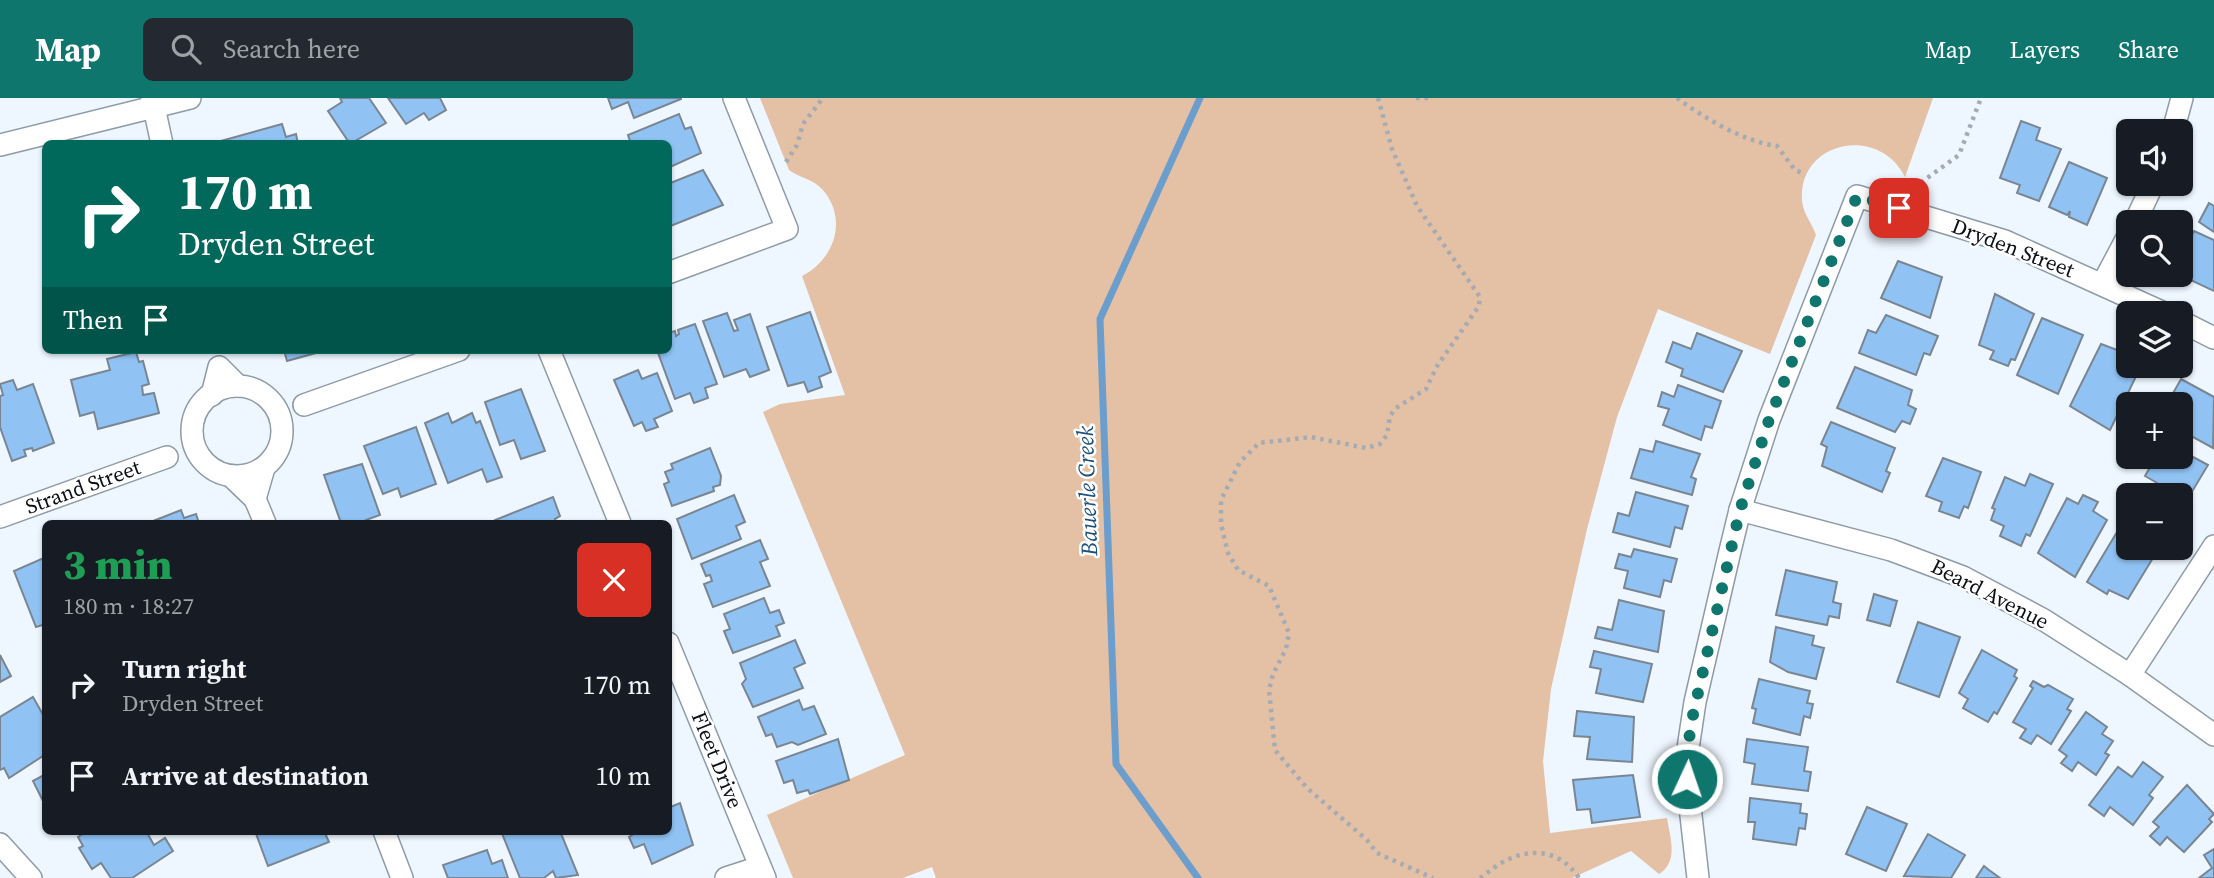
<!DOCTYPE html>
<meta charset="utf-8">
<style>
body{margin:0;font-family:"Source Serif 4",serif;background:#242831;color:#f1f3f6;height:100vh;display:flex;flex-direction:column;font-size:26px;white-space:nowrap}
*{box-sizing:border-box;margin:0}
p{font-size:23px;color:#9ea1a6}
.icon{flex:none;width:38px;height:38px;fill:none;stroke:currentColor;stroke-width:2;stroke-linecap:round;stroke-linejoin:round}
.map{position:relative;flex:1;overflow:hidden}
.details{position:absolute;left:42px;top:422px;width:630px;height:315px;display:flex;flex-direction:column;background:#171b24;border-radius:10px;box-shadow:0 2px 5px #0004}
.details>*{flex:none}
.top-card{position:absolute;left:42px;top:42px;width:630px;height:214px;border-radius:10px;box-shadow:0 2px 5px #0004;background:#00695c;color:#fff;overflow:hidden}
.buttons{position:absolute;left:2116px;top:21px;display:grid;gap:14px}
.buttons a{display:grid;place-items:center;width:77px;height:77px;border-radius:10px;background:#171b24;box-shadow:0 2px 5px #0004;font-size:35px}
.pin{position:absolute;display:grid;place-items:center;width:60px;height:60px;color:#fff;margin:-30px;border-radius:14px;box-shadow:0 4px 10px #0006}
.me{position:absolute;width:77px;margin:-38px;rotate:3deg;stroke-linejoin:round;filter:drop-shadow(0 0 5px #0008)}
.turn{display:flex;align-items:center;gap:24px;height:147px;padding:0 21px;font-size:32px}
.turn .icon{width:91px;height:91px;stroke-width:2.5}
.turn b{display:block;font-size:49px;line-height:60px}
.then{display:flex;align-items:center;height:66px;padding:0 21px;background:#0003;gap:14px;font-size:26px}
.round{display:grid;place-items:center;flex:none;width:74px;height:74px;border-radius:10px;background:#242831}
.headline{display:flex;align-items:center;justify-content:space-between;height:119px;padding:0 21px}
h1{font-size:42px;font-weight:800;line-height:52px;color:#1e9e55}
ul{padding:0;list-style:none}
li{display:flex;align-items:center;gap:21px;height:91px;padding:0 21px}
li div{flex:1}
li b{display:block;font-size:26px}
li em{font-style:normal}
header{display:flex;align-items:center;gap:42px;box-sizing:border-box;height:98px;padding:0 35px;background:#0f766e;color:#fff}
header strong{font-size:33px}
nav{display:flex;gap:38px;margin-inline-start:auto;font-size:24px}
.search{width:490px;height:63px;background:#242831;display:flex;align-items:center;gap:18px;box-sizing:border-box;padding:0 24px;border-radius:10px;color:#9ea1a6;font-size:26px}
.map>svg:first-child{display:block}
.green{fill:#e4c0a5}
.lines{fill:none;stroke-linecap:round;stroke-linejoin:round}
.stream{stroke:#6c9ecd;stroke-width:7}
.building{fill:#90c3f4;stroke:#798692;stroke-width:2}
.minor-casing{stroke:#8e9ba8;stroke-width:24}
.path{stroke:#a4abb3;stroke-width:4.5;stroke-dasharray:3.5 5;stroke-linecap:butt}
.minor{stroke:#fff;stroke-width:21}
.route{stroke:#0f766e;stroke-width:12;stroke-dasharray:0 21.6}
.labels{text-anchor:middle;stroke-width:5;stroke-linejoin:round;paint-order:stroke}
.street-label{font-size:21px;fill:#0b1015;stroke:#fff}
.water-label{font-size:23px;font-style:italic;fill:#1a517e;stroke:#fff}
</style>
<header>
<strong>Map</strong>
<div class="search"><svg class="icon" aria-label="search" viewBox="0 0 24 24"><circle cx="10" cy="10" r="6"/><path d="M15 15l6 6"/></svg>Search here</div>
<nav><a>Map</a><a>Layers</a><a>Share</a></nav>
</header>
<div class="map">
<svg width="2214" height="780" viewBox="0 0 2214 780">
<rect width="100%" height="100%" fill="#eef6ff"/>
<!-- green -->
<path class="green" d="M760 0H1933L1905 79C1879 26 1798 43 1802 102 1803 116 1812 125 1816 137L1770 256 1658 211 1617 319 1587 431 1551 591 1543 663 1550 735 1667 720C1670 739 1679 764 1659 776L1631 753 1572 780H936L932 769 903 780H793L767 717 905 657 763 314 780 306 845 297 802 178C834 162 849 121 822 91 813 81 800 80 789 72Z"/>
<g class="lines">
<!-- stream -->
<polyline class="stream" points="1198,780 1116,666 1100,221 1200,0"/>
</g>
<!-- building -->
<g class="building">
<polygon points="340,0 369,0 386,25 350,46 328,13 342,4"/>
<polygon points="388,0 440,0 446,12 429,22 424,15 406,26"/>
<polygon points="608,0 681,0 681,1 634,20 628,4 612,11"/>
<polygon points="679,16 685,31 691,29 701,55 668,70 668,46 631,46 628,37"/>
<polygon points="2021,23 2040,30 2036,42 2061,51 2039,103 2017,95 2020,87 2000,80"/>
<polygon points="282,26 286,39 296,36 298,46 222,46 221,43"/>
<polygon points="2069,64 2107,80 2087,127 2069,119 2070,113 2067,117 2049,109"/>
<polygon points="703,72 723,107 668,129 668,86"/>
<polygon points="2209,105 2214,108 2214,134 2199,124"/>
<polygon points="2194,133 2214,142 2214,193 2180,177 2180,160 2182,157 2186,159 2188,155 2184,153"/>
<polygon points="1898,163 1942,179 1930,220 1881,200"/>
<polygon points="1995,196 2034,216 2015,262 2011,261 2008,268 1990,261 1994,253 1979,247"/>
<polygon points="810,214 831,274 819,279 822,289 808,294 804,284 788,288 767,229"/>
<polygon points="727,215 734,233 738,232 734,222 750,216 769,272 750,279 746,271 724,279 703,223"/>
<polygon points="1886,217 1938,238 1930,257 1924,255 1916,277 1859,255 1868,232 1876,235"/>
<polygon points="2042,220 2083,237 2058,296 2017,277"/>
<polygon points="695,226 717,286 705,290 708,300 694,305 690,295 675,301 657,252 668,252 668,235 675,233 676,238 679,236 678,232"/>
<polygon points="1697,235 1742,253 1723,294 1681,278 1683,271 1666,264 1673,244 1691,251"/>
<polygon points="2101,246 2128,256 2128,268 2141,268 2110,332 2070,308"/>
<polygon points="284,252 327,252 287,263"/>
<polygon points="136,254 139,264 143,263 149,286 142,288 143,297 154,295 159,315 98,331 94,314 80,318 71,282 110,272 107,261"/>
<polygon points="1855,269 1912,292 1908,307 1916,311 1910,326 1902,323 1895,334 1837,310"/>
<polygon points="638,272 642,281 657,275 672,313 654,321 658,329 646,333 642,324 634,328 614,282"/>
<polygon points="2181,281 2214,299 2213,350 2180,332 2180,306 2167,306"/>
<polygon points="13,282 17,292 33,286 54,345 33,353 32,350 24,352 26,358 12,363 0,329 0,298 3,297 0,286"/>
<polygon points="1678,287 1721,303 1712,330 1705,328 1701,342 1663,327 1669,311 1658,308 1662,294 1674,299"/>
<polygon points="521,291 545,353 521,361 514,342 500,347 485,304"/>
<polygon points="448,315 452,325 472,315 476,325 480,323 502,379 487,384 482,371 448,385 425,325"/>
<polygon points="1831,324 1895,350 1886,373 1890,375 1882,394 1822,368 1827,349 1821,346"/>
<polygon points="416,329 436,386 401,399 398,390 383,396 364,348"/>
<polygon points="1656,343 1700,356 1691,379 1696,381 1692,397 1631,380 1640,351 1653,354"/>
<polygon points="710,350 721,378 720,387 713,389 714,393 672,408 664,386 669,384 665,374 673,371 671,366"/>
<polygon points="2180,352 2208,367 2187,402 2145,378 2156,359 2180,359"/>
<polygon points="1943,360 1981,374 1968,410 1964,408 1959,420 1939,413 1942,404 1926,398"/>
<polygon points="362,366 380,417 366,422 368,425 341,425 324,377"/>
<polygon points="2030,376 2053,386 2030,438 2026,436 2021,448 2000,438 2004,428 1991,422 1995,411 1992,410 2005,379 2025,388"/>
<polygon points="1636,394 1688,408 1682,431 1675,429 1670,449 1613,434 1618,415 1629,418"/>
<polygon points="734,397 745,424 736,428 741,441 692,461 677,421"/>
<polygon points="2083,397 2098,404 2093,413 2107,422 2075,479 2038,455 2067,400 2078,406"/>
<polygon points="553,399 560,418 555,421 557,425 496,425 495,422"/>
<polygon points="181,412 184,420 196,416 199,425 148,425"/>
<polygon points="2123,424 2128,427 2128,450 2159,450 2128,501 2109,492 2107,496 2087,484"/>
<polygon points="760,442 768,461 760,464 770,488 713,509 704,486 712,483 710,477 706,478 701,466"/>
<polygon points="1634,451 1677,461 1671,484 1664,482 1660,499 1624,490 1628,473 1615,470 1619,456 1631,459"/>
<polygon points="46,459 46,526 36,529 14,473"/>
<polygon points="1786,472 1837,484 1833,504 1841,506 1839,520 1829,518 1827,527 1776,517"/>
<polygon points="1874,496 1897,503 1890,528 1867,522"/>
<polygon points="764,500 770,515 779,512 784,525 776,528 780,538 733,555 724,533 730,531 724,516"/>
<polygon points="1619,502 1664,513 1658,554 1595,540 1598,529 1612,532"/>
<polygon points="1918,524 1960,539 1939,599 1897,584"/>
<polygon points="1776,529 1814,538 1812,547 1824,550 1816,581 1788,574 1770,564"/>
<polygon points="795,542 805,565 794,570 803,590 753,609 742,586 746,581 740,565"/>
<polygon points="1982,552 2017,572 2014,578 2017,580 1997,616 1994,614 1988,624 1963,610 1968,601 1959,595"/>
<polygon points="1594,553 1652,566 1643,604 1596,595 1601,571 1590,569"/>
<polygon points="0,557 11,578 0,584"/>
<polygon points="1759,581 1810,593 1807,605 1813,606 1810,620 1804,618 1800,637 1753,625 1756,611 1752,610"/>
<polygon points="2033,583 2044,589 2048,587 2073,601 2067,611 2071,613 2051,646 2037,637 2031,646 2020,640 2026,631 2013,624 2033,590 2030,588"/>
<polygon points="33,599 42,615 46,613 46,656 9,680 4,670 0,672 0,619"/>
<polygon points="799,602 803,612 814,608 826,636 798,647 792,644 777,649 772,636 766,638 758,619"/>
<polygon points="1577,613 1634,619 1632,664 1587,661 1590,639 1574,638"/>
<polygon points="2086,614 2107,629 2102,636 2113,643 2105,655 2109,657 2096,677 2078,664 2072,673 2061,665 2067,658 2059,652"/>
<polygon points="838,641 849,682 810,696 808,692 797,695 793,682 784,685 776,663"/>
<polygon points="1747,641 1808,649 1804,673 1811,674 1808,693 1752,686 1755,666 1744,664"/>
<polygon points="2143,664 2163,679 2149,697 2153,700 2133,727 2110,709 2104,718 2089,707 2118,669 2132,679"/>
<polygon points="46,676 46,709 33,683"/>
<polygon points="1633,677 1640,719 1592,725 1590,711 1577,712 1573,682"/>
<polygon points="2187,687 2214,716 2209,721 2212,724 2184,754 2167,739 2160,747 2150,738 2159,729 2153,724"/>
<polygon points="1750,700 1801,706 1800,715 1807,716 1805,731 1799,730 1796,747 1753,741 1755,724 1748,724"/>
<polygon points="680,705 693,747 652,766 644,746 634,750 629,739 638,733 668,733 668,710"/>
<polygon points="1867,709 1907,726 1886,773 1846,756"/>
<polygon points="87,733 146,733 154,747 165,740 173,753 132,780 111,780 101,765 92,771 79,750 83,748 78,739"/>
<polygon points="255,733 324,733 329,744 268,768"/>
<polygon points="501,733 560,733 578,777 556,780 553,773 544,780 520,780"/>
<polygon points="1928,736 1965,757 1951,780 1904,778"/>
<polygon points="2214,751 2214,780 2199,780 2212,770 2204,757"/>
<polygon points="487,752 492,766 502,762 508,780 448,780 443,767"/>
<polygon points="1984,768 1989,772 2000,780 1976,780"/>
</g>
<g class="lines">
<defs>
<g id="minor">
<polyline points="152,0 162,46"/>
<polyline points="2173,33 2182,0"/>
<polyline points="0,47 190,0"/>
<polyline points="2135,124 2153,86"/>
<polyline points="668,175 787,131 734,0"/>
<polyline points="2103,185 2128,138"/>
<polyline points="2180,223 2214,240"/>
<polyline points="549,252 620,425"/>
<circle cx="237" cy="333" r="45"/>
<polyline points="212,297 219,269 238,288"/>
<polyline points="304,307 459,252"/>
<polyline points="231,378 255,401 264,370"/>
<polyline points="255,401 265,425"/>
<polyline points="1740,412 1891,452 1963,479 2044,522 2130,577 2214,637"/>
<polyline points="0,419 167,359"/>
<polyline points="668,545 765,780"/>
<polyline points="2130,577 2214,448"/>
<polyline points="384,733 402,780"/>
<polyline points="0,746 31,780"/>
<polyline points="726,780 760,769"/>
<polyline points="1698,780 1687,682 1687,657 1695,604 1730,453 1740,412 1769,322 1857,98 2005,143 2164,215"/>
</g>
</defs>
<!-- minor casing -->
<use href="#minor" class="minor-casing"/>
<!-- path -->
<g class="path">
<polyline points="1378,0 1392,51 1417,108 1480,199 1479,208 1437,268 1426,291 1396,310 1390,318 1387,337 1380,346 1366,350 1311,339 1259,345 1240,364 1221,402 1221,426 1228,455 1238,472 1269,488 1289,535 1286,551 1273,576 1269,592 1275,652 1307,690 1367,742 1377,755 1433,780"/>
<polyline points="1416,0 1429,0"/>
<path d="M1677 0C1706 21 1742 43 1777 48L1795 72 1805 76"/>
<polyline points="786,64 797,47 803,26 823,0"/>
<polyline points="1916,92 1923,83 1959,57 1981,0"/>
<path d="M1480 780C1488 775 1495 768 1503 764 1532 748 1561 753 1579 780"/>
</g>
<!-- minor -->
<use href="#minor" class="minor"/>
</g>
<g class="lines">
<!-- route -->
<polyline class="route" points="1687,681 1690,630 1740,412 1769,322 1857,98 1899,110"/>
</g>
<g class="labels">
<!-- street labels -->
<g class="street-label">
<text transform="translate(2013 150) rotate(21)" y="7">Dryden Street</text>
<text transform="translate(83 389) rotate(-20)" y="7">Strand Street</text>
<text transform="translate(1990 496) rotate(27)" y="7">Beard Avenue</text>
<text transform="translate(717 662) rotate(68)" y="7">Fleet Drive</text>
</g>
<!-- water labels -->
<g class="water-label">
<text transform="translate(1087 393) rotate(-92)" y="8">Bauerle Creek</text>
</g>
</g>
</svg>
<div class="buttons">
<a><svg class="icon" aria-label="sound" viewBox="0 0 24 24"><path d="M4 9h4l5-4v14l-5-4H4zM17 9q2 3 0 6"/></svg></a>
<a><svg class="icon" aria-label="search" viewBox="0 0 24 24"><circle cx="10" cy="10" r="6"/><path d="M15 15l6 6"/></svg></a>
<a><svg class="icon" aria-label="layers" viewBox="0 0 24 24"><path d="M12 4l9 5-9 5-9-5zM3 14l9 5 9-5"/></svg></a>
<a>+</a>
<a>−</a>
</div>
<div class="pin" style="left:1899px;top:110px;background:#d93025"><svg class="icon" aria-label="arrive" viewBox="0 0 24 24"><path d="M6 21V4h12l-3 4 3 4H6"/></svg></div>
<svg class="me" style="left:1687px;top:681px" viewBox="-20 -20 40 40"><circle r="17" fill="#0f766e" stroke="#fff" stroke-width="3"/><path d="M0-11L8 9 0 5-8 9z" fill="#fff"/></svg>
<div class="top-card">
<div class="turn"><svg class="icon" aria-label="right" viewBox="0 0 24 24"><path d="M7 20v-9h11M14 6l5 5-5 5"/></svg><div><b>170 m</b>Dryden Street</div></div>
<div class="then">Then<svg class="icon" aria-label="arrive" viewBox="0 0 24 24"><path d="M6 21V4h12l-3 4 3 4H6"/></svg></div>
</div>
<section class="details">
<div class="headline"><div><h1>3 min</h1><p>180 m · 18:27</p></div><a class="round" style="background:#d93025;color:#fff"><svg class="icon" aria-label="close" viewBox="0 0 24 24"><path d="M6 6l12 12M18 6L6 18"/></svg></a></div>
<ul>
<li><svg class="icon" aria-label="right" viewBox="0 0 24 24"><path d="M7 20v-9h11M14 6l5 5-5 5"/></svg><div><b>Turn right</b><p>Dryden Street</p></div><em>170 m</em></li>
<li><svg class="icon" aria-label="arrive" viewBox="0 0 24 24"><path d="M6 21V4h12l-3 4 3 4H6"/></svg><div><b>Arrive at destination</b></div><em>10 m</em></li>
</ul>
</section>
</div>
